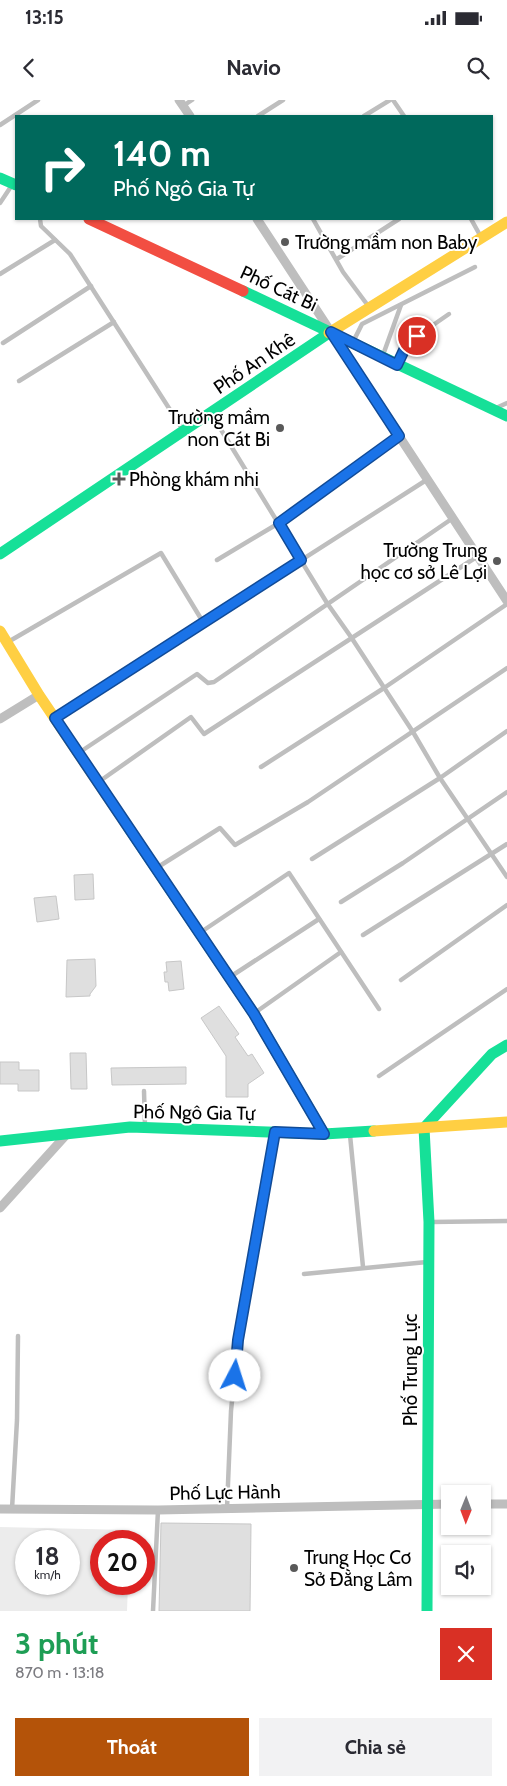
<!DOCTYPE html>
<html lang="vi">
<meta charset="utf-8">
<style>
body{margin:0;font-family:Cabin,sans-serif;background:#f2f2f3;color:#2b2b33;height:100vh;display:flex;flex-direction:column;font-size:19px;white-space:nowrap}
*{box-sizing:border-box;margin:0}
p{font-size:16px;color:#7c7c81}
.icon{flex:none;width:28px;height:28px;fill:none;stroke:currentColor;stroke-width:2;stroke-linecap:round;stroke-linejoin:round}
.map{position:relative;height:1511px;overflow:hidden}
.panel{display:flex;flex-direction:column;background:#fff;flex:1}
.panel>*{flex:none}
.banner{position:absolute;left:15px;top:15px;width:478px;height:105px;border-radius:0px;box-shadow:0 1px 4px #0004;background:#00695c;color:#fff;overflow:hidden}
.needle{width:32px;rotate:181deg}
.tools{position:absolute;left:441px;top:1385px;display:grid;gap:10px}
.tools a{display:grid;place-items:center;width:50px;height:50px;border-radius:0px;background:#fff;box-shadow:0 1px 4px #0004;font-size:25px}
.speed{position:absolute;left:15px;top:1430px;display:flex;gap:10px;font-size:25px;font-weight:700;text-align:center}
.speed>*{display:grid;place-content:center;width:65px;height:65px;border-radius:50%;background:#fff;box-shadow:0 1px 4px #0004;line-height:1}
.speed small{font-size:12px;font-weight:400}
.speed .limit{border:8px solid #d22;background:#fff;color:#111}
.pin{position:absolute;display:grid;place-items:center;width:42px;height:42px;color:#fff;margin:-21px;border:2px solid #fff;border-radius:50%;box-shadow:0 1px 5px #0007}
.me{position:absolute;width:55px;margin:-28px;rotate:5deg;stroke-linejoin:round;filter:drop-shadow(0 0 4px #0008)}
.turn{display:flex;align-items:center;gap:18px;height:105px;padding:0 15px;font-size:22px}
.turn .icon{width:65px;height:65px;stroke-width:2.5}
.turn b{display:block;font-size:35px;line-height:42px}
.round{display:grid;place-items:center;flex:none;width:52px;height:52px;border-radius:0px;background:#f2f2f3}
.head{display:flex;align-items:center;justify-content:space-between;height:85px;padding:0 15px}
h1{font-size:30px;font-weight:700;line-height:38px;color:#1e9e55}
.cta{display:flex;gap:10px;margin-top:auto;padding:10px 15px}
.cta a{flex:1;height:58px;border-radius:0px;background:#b45309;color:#fff;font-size:20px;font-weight:700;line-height:58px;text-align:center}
.cta a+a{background:#f2f2f3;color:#2b2b33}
.status{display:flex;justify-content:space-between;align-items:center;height:35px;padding:0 25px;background:#fff;direction:ltr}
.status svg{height:14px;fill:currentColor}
header{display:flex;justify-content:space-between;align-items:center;height:65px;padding:0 15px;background:#fff;font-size:22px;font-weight:700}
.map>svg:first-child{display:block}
.green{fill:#ececec;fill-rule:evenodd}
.building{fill:#dfdfdf;stroke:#c7c7c7}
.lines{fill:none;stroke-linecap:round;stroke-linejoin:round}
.lane{stroke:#bebebe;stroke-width:4.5}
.street{stroke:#bebebe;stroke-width:9}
.fast{stroke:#16e098;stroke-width:11}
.slow{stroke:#ffcf43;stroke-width:11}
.jam{stroke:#f24e42;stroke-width:11}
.route-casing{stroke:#114b97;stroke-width:12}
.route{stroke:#1a73e8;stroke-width:9}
.poi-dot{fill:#595959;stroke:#fff;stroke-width:2}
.labels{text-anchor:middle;stroke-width:4;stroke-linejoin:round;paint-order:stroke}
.poi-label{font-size:19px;fill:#000;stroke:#fff;text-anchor:start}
.street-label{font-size:19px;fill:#000;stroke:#fff}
</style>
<div class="status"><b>13:15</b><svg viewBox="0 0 49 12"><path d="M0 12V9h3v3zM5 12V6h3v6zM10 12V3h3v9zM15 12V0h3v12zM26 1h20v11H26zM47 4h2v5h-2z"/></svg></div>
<header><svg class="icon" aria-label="back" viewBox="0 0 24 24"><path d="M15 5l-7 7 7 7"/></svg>Navio<svg class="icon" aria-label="search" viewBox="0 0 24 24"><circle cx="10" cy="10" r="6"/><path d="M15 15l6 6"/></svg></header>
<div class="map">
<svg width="507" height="1511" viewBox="0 0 507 1511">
<rect width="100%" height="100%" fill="#fff"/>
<!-- green -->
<path class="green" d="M0 1427 129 1430V1441H101V1484H128L127 1511H0ZM26 1441H69V1484H26Z"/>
<!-- building -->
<g class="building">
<polygon points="93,774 94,799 75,800 74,775"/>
<polygon points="56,796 59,819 37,822 34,798"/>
<polygon points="95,859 96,886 90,894 90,896 66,897 67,860"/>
<polygon points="181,861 184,889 169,891 168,882 165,882 164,872 167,872 166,862"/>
<polygon points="219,906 239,934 235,937 248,956 252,954 264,973 248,984 248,997 226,997 226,956 201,918"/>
<polygon points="70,953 86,953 87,989 71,989"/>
<polygon points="0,962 19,962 19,970 39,970 39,991 18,991 18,984 0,984"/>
<polygon points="186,967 186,984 112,985 111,968"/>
<polygon points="161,1423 251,1424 250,1511 159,1511"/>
</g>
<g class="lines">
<!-- lane -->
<g class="lane">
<polyline points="393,0 404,16"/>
<polyline points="183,6 192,0"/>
<polyline points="258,16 283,0"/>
<polyline points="364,16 390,0"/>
<polyline points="0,25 38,0"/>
<polyline points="0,103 12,85"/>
<polyline points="40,119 41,126 70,154 183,330"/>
<polyline points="313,119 343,172 369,207"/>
<polyline points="471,119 481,137"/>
<polyline points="337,159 399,119"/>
<polyline points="0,174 55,140"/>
<polyline points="353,242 362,224 475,167"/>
<polyline points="3,243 91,186"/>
<polyline points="383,255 401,205"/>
<path d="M398 261C410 239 429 228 449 214"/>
<polyline points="19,281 114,222"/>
<polyline points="496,308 507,303"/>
<polyline points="212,315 327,503 351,537 413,632 440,678 507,777"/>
<polyline points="217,460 279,423 399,336"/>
<polyline points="8,542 161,453 203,522"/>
<polyline points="56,617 428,379"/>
<polyline points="80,652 197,574 208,583 214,582 453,418"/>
<polyline points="261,667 384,588 507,504"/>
<polyline points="100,681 191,617 204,634 478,456"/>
<polyline points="312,759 440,678 507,631"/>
<polyline points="158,767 220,728 235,745 308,702 507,568"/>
<polyline points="341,802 403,763 507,692"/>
<polyline points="201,832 289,773 379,909"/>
<polyline points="363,835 507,744"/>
<polyline points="230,877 319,819"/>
<polyline points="401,880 507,805"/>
<polyline points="256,912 341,852"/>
<polyline points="379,976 507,889"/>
<polyline points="144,991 145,1026"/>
<polyline points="350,1035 363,1167"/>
<polyline points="431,1122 507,1121"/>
<polyline points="304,1174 427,1162"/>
<polyline points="227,1408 231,1311 238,1240 275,1033"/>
<polyline points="12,1409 17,1320 18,1236"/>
<polyline points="153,1511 158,1410"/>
</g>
<!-- street -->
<g class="street">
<polyline points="179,0 190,16"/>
<polyline points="257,119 507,501"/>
<polyline points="0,619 39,595"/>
<polyline points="0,1108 67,1034"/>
<polyline points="482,1404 507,1404"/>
<polyline points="0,1409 158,1410 450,1404"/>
</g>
<!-- fast -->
<g class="fast">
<polyline points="0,78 16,85"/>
<polyline points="243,191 507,316"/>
<polyline points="0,454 329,233"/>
<polyline points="128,727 254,914 324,1034"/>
<polyline points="0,1041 130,1027 324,1034 374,1031"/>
<polyline points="427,1511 429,1122 424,1028 492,954 507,945"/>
</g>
<!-- slow -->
<g class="slow">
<polyline points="329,233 507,122"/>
<polyline points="0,531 39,595 128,727"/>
<polyline points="374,1031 507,1022"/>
</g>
<!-- jam -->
<polyline class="jam" points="89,119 243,191"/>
</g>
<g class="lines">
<defs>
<polyline id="route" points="235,1276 238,1240 275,1032 324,1034 254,914 55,618 301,460 279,423 399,336 331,232 397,265 405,248 417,236"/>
</defs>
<!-- route casing -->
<use href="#route" class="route-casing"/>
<!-- route -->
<use href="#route" class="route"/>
</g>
<!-- markers -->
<g class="poi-dot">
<circle cx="285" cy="142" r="5"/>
<circle cx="280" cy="328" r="5"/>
<path d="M116.5 371.5h5v5h5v5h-5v5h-5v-5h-5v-5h5z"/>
<circle cx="497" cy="461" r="5"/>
<circle cx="294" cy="1468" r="5"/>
</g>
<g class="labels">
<!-- poi labels -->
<g class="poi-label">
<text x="295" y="149">Trường mầm non Baby</text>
<text x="270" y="324" text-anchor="end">Trường mầm<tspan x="270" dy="22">non Cát Bi</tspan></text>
<text x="129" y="386">Phòng khám nhi</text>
<text x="487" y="457" text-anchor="end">Trường Trung<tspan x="487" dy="22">học cơ sở Lê Lợi</tspan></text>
<text x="304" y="1464">Trung Học Cơ<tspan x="304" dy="22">Sở Đằng Lâm</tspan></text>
</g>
<!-- street labels -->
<g class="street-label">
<text transform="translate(279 188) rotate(25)" y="7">Phố Cát Bi</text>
<text transform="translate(254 263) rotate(-34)" y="7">Phố An Khê</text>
<text transform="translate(194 1012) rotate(1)" y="7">Phố Ngô Gia Tự</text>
<text transform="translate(410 1270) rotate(-90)" y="7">Phố Trung Lực</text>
<text transform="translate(225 1392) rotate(-1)" y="7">Phố Lực Hành</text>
</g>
</g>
</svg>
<div class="tools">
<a><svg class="needle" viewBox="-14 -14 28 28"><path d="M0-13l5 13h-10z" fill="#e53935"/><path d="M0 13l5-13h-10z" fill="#7c7c81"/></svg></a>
<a><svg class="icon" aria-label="sound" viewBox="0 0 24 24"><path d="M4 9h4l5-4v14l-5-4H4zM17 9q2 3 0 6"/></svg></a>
</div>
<div class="speed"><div>18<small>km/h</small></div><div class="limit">20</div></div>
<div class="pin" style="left:417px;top:236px;background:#d93025"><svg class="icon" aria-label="arrive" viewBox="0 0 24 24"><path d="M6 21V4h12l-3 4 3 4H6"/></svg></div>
<svg class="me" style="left:235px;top:1276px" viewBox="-20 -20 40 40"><circle r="19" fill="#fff"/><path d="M0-13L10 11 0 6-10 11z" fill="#1a73e8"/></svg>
<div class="banner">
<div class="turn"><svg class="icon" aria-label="right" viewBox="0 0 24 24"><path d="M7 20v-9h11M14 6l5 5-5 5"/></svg><div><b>140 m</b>Phố Ngô Gia Tự</div></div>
</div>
</div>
<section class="panel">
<div class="head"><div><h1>3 phút</h1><p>870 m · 13:18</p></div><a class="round" style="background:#d93025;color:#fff"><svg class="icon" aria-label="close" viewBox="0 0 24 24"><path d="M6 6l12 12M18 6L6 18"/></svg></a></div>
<div class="cta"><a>Thoát</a><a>Chia sẻ</a></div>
</section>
